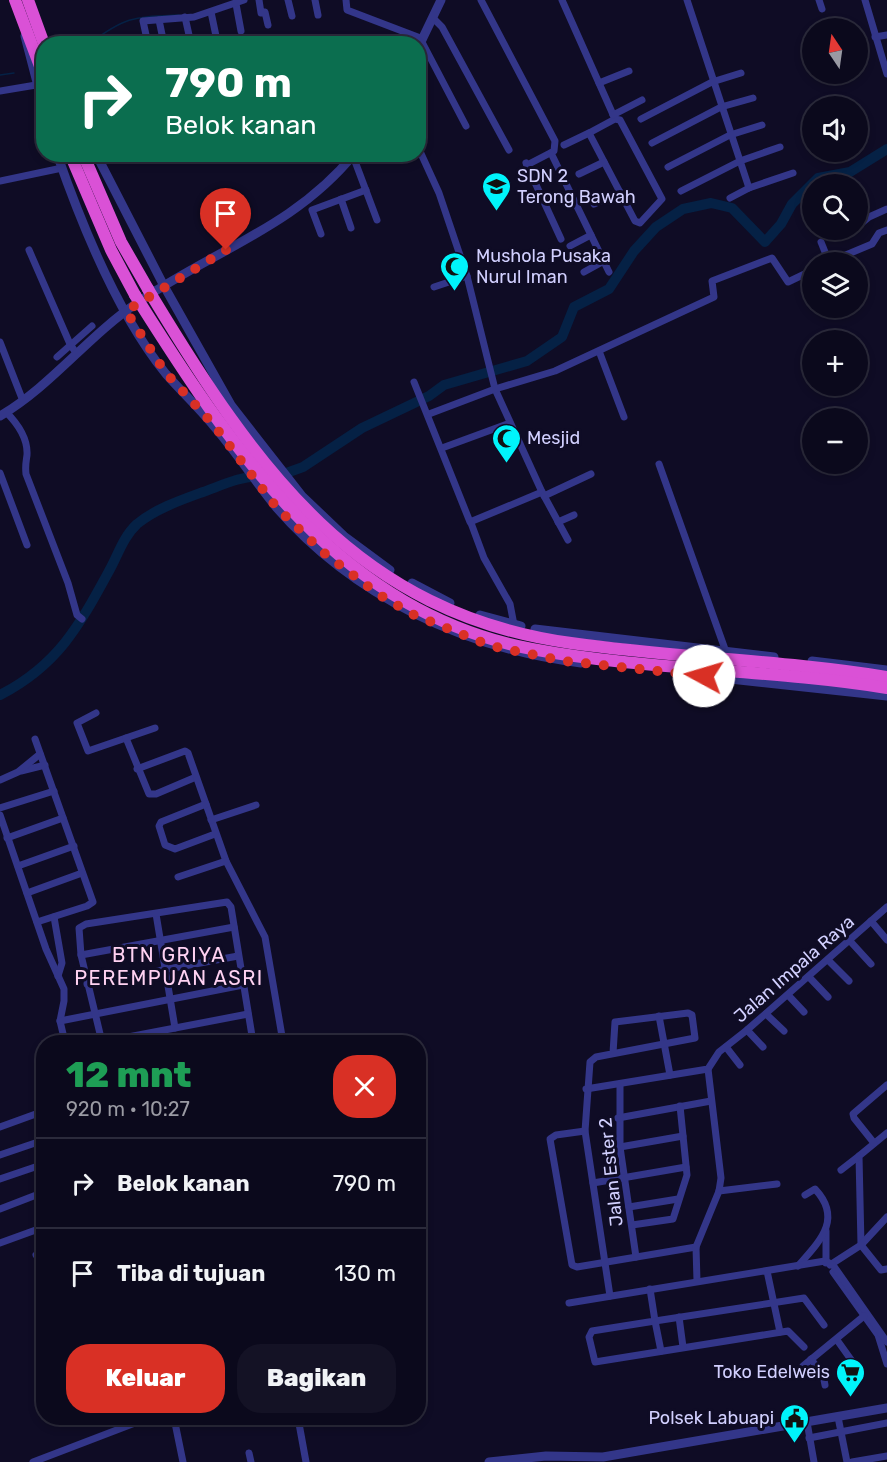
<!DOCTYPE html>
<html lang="id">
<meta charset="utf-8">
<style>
body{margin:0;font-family:Rubik,sans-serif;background:#141225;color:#f1f3f6;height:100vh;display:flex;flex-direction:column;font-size:22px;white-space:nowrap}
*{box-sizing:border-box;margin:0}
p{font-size:20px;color:#9a9aa3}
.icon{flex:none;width:33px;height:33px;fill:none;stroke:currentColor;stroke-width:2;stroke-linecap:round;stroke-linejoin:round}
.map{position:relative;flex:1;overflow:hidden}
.details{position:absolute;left:36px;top:1035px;width:390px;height:390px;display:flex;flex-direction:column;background:#0b091c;border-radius:24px;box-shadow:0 3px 9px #0003,0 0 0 2px #2b2a3b}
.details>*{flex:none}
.top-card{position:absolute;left:36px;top:36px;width:390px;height:126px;border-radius:24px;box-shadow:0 3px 9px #0003,0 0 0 2px #2b2a3b;background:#0b6e4f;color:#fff;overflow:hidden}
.needle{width:39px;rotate:347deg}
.tools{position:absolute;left:802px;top:18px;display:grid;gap:12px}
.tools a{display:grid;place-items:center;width:66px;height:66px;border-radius:50%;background:#0b091c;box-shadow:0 3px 9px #0003,0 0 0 2px #2b2a3b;font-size:30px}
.pin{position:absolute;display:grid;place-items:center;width:51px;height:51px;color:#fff;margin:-62px -26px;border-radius:50% 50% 50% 0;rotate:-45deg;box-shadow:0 0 6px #0007}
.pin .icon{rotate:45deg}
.me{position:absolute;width:66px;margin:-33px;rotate:276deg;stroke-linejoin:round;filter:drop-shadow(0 0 4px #0008)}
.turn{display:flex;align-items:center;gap:21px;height:126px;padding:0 30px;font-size:27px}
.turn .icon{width:78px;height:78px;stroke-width:2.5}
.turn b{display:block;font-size:42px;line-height:51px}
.round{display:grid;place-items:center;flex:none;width:63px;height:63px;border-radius:24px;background:#141225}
.head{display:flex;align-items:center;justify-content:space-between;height:102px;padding:0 30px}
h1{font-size:36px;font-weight:800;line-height:45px;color:#1e9e55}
.button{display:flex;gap:12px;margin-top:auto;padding:12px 30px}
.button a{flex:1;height:69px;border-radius:24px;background:#d93025;color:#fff;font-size:24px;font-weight:800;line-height:69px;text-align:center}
.button a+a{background:#141225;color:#f1f3f6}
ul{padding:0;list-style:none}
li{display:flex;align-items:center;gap:18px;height:90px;padding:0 30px;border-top:2px solid #2b2a3b}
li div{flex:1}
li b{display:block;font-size:22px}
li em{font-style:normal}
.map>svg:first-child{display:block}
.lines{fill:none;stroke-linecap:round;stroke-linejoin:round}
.stream{stroke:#052145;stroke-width:1.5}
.river{stroke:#052145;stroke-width:10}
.minor{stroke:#333689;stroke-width:7}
.tertiary{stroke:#333689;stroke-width:9}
.trunk{stroke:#da51d6;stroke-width:12}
.trunk-bridge{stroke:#da51d6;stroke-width:12}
.route{stroke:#d93025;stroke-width:10;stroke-dasharray:0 18}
.labels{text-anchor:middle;stroke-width:6;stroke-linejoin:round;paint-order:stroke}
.poi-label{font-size:18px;fill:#d2d0ff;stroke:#0f0c25;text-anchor:start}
.street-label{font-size:18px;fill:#d2d0ff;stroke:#0f0c25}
.neighbourhood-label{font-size:20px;letter-spacing:1.5px;fill:#ffd2f2;stroke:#0f0c25}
</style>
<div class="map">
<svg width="887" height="1462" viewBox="0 0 887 1462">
<rect width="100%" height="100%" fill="#0f0c25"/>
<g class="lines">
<!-- stream -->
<g class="stream">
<path d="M89 44C126 16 134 17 179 15"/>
<polyline points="0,75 14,73"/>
</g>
<!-- river -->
<g class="river">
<polyline points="278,476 303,467 362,428 429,396 444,385 527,361 562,337 574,307 609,289 634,251 656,227 683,209 711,203 732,208 765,242 781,224 792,204 818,178 850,172 887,149"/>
<path d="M0 695C58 665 79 626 109 571 118 555 123 537 137 524 155 509 181 500 203 492 220 486 241 476 260 476"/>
</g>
<!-- minor -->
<g class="minor">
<polyline points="259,0 261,13 265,12 268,25"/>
<polyline points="288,0 292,16"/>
<polyline points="315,0 318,15"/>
<polyline points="346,0 347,10 423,39"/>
<polyline points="481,0 555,141 554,151 527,165"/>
<polyline points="562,0 615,119 620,120 662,199 640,223 635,221 589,133 615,119"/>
<polyline points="687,0 749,188"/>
<polyline points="819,0 822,9"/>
<polyline points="865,0 887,74"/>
<polyline points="236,4 241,31"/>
<polyline points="211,12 216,36"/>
<polyline points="185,17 191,44"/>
<polyline points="433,18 442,27 509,150"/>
<polyline points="159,20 164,44"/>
<polyline points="875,37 887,35"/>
<polyline points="422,42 466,126"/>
<polyline points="148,44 143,21 194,17 244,0"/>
<polyline points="599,83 629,71"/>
<polyline points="0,91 36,85"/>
<polyline points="613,115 642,100"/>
<polyline points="641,119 712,82 741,73"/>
<polyline points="652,143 721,107 753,98"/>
<polyline points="564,145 589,133"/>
<polyline points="418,147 439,193 467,276 495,389 542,492 568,540"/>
<polyline points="551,153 609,272"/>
<polyline points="353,156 377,220"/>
<polyline points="526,163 561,239"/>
<polyline points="668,167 730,135 762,125"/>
<polyline points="579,174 604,162"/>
<polyline points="0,181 62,168"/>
<polyline points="681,191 740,161 780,147"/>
<polyline points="730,198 749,188 793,173"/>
<polyline points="341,199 351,228"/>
<polyline points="594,204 620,192"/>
<polyline points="858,226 869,217 887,209"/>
<polyline points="321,234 312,210 366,190"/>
<polyline points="821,242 829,262"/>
<polyline points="570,246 591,235"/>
<polyline points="29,250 70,344 76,353"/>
<polyline points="829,262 872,244 879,233 887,230"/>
<polyline points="584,272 604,261"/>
<polyline points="434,287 467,276"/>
<polyline points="0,342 23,401"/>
<polyline points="599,351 624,417"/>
<polyline points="57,357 92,326"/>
<polyline points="414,382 470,522 542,492"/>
<path d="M6 412C17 423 28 438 27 455 26 463 25 465 26 474L68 583 77 615 82 619"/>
<polyline points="429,414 495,389 555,371 714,297 712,281 772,258 788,282 813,270"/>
<polyline points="442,448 510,423"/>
<polyline points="659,464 726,652"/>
<polyline points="0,473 27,545"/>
<polyline points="544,496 591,474"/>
<polyline points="558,522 574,515"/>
<polyline points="471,523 484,558 510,604 514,625"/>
<polyline points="96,713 77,723 88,751 155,728"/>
<polyline points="126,738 149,794 156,794 196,777"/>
<polyline points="35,739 93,902 87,906 37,922"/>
<polyline points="137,769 185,751 188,753 226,861 265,937 283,1042"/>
<polyline points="21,771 45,765"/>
<polyline points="0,780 18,772 40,754"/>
<polyline points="206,804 161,822 159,826 165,845 175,849 215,834"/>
<polyline points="0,808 54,791"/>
<polyline points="0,815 46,949 64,989 64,1001 60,1021 65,1042"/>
<polyline points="211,820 256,805"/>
<polyline points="7,838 63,818"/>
<polyline points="18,866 74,846"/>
<polyline points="178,877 226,861"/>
<polyline points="27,893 82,873"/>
<polyline points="156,914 175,1028"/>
<polyline points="54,917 62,963 58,976"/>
<polyline points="871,921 887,940"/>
<polyline points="850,941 871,964"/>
<polyline points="81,955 234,927"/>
<polyline points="828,960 849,981"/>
<polyline points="809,977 828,997"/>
<polyline points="87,984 238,956"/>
<polyline points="788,995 804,1012"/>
<polyline points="766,1014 784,1031"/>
<polyline points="659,1016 670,1075"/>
<polyline points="60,1021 243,985"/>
<polyline points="747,1030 763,1047"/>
<polyline points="102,1042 81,955 79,928 86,924 227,902 231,907 253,1042"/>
<polyline points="102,1042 248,1014"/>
<polyline points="726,1047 740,1065"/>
<polyline points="620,1084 620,1147 636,1257"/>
<polyline points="586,1089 708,1069 719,1052 747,1030 887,907"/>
<polyline points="618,1118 711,1101"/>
<polyline points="0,1127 44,1111"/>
<polyline points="585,1131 556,1135 550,1139 572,1265 577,1267 696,1247"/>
<polyline points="887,1133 859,1156 861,1245 881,1270 887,1269"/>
<polyline points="874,1143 854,1118 853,1114 887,1085"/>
<polyline points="620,1147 683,1136"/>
<polyline points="0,1155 44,1140"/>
<polyline points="841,1170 859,1156"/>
<polyline points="0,1179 44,1164"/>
<polyline points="593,1183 686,1167"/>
<polyline points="719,1191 777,1184"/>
<polyline points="629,1207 678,1199"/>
<polyline points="0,1209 44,1192"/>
<polyline points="632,1225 673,1219 687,1175 680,1106"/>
<polyline points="826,1231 826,1263"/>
<polyline points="0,1243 44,1227"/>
<polyline points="36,1255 44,1252"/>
<polyline points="830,1265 861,1245 887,1217"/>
<path d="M798 1266C820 1241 843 1219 815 1189L805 1195"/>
<polyline points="767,1271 780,1332"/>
<polyline points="833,1272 878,1335 887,1364"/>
<polyline points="697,1281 696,1247 719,1191 721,1178 708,1069"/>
<polyline points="650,1289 655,1321 592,1331 589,1337 595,1362 788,1331 804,1347"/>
<polyline points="610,1296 585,1131 590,1062 596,1057 695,1038 692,1015 688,1013 615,1022 613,1053"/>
<polyline points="569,1303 825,1261 833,1265 887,1342"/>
<polyline points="679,1317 683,1347"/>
<polyline points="837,1340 852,1361 856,1379"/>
<polyline points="661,1351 655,1321 804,1298 824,1325"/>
<polyline points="811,1359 823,1375 825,1385"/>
<polyline points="803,1366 864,1316"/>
<polyline points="838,1417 847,1462"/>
<polyline points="174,1418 183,1462"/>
<polyline points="298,1418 306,1462"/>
<polyline points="807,1422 814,1462"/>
<polyline points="809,1438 887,1423"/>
<polyline points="249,1453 251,1462"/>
<polyline points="33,1462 148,1418"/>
<polyline points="852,1462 887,1456"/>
</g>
<!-- tertiary -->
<g class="tertiary">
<polyline points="25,36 44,109"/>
<polyline points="418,48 441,0"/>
<path d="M57 154C82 226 118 315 166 374 181 391 198 407 212 424 235 450 254 480 276 507 354 597 464 648 581 663"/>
<polyline points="96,154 164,286 231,405 302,496 344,536 390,570"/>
<path d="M0 416C51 386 88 336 137 303 212 251 295 227 354 154"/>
<polyline points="412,583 450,603"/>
<polyline points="480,615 521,626"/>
<polyline points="535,629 774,657"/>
<polyline points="812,661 887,670"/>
<polyline points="675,673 887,696"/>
<polyline points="489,1462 546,1456 603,1457 887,1408"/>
</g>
<!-- trunk -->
<g class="trunk">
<polyline points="15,0 44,77"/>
<polyline points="28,0 44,44"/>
<polyline points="70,154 111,250 135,295"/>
<polyline points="83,154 121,242 148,289"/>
<path d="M152 296C256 468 356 613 571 643 676 658 783 660 887 677"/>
<path d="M140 303C236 455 342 613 532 649 649 671 770 669 887 688"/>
</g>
<!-- trunk-bridge -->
<g class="trunk-bridge">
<polyline points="148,289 152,296"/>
<polyline points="135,295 140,303"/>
</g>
</g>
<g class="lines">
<!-- route -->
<polyline class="route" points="226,250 126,311 165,372 213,424 277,508 324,553 378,594 412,614 491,646 564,661 704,676"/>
</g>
<!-- icons -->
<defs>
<symbol id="school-pin" viewBox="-11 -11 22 30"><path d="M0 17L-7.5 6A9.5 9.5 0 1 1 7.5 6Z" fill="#00f4fb" stroke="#0f0c25"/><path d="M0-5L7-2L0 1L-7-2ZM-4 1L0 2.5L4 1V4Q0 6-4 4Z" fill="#111"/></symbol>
<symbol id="mosque-pin" viewBox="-11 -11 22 30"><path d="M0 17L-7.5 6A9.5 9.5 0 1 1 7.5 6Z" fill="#00f4fb" stroke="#0f0c25"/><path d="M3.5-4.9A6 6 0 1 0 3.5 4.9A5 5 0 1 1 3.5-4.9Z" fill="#111"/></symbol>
<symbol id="supermarket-pin" viewBox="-11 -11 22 30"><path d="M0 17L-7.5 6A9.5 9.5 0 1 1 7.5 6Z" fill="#00f4fb" stroke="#0f0c25"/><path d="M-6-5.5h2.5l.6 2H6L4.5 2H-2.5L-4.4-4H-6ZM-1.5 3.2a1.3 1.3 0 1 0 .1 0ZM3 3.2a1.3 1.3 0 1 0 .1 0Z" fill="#111"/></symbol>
<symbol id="civic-pin" viewBox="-11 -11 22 30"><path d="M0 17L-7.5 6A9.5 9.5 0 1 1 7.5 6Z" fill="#00f4fb" stroke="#0f0c25"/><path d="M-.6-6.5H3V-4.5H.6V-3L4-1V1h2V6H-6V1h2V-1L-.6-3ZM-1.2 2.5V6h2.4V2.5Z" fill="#111"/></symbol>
</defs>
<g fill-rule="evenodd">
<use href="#school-pin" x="480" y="170" width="33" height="45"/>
<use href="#mosque-pin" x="438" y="250" width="33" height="45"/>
<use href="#mosque-pin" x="490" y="422" width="33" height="45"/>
<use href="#supermarket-pin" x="834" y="1356" width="33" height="45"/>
<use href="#civic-pin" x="778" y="1402" width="33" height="45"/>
</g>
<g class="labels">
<!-- poi labels -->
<g class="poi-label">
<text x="517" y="182">SDN 2<tspan x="517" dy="21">Terong Bawah</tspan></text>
<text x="476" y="262">Mushola Pusaka<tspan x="476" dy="21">Nurul Iman</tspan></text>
<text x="527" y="444">Mesjid</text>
<text x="830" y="1378" text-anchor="end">Toko Edelweis</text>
<text x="774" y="1424" text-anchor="end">Polsek Labuapi</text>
</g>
<!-- street labels -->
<g class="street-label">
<text transform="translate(794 969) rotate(-41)" y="6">Jalan Impala Raya</text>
<text transform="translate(611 1172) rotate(-96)" y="6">Jalan Ester 2</text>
</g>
<!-- neighbourhood labels -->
<g class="neighbourhood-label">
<text x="169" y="962">BTN GRIYA<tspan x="169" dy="23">PEREMPUAN ASRI</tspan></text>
</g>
</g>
</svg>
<div class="tools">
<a><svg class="needle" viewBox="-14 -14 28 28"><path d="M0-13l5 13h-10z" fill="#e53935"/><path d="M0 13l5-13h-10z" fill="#9a9aa3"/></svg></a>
<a><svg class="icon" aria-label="sound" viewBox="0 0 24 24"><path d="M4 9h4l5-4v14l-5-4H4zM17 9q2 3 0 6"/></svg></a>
<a><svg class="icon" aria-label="search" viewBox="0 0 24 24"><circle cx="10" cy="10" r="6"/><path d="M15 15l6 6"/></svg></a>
<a><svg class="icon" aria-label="layers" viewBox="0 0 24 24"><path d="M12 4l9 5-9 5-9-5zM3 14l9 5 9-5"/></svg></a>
<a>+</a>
<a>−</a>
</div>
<div class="pin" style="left:226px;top:250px;background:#d93025"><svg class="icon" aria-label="arrive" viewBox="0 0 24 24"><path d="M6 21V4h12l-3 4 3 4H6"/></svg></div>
<svg class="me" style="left:704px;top:676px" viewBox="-20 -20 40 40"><circle r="19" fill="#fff"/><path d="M0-13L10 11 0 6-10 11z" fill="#d93025"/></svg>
<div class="top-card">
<div class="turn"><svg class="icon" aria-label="right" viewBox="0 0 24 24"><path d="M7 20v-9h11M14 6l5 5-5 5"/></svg><div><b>790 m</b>Belok kanan</div></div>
</div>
<section class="details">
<div class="head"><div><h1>12 mnt</h1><p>920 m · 10:27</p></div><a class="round" style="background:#d93025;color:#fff"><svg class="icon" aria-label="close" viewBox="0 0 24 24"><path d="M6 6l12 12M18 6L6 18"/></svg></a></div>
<ul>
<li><svg class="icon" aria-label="right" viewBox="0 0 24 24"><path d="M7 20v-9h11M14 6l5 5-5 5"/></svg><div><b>Belok kanan</b></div><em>790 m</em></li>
<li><svg class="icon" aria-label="arrive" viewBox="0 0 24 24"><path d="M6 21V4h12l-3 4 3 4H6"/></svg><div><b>Tiba di tujuan</b></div><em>130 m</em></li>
</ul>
<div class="button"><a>Keluar</a><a>Bagikan</a></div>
</section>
</div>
